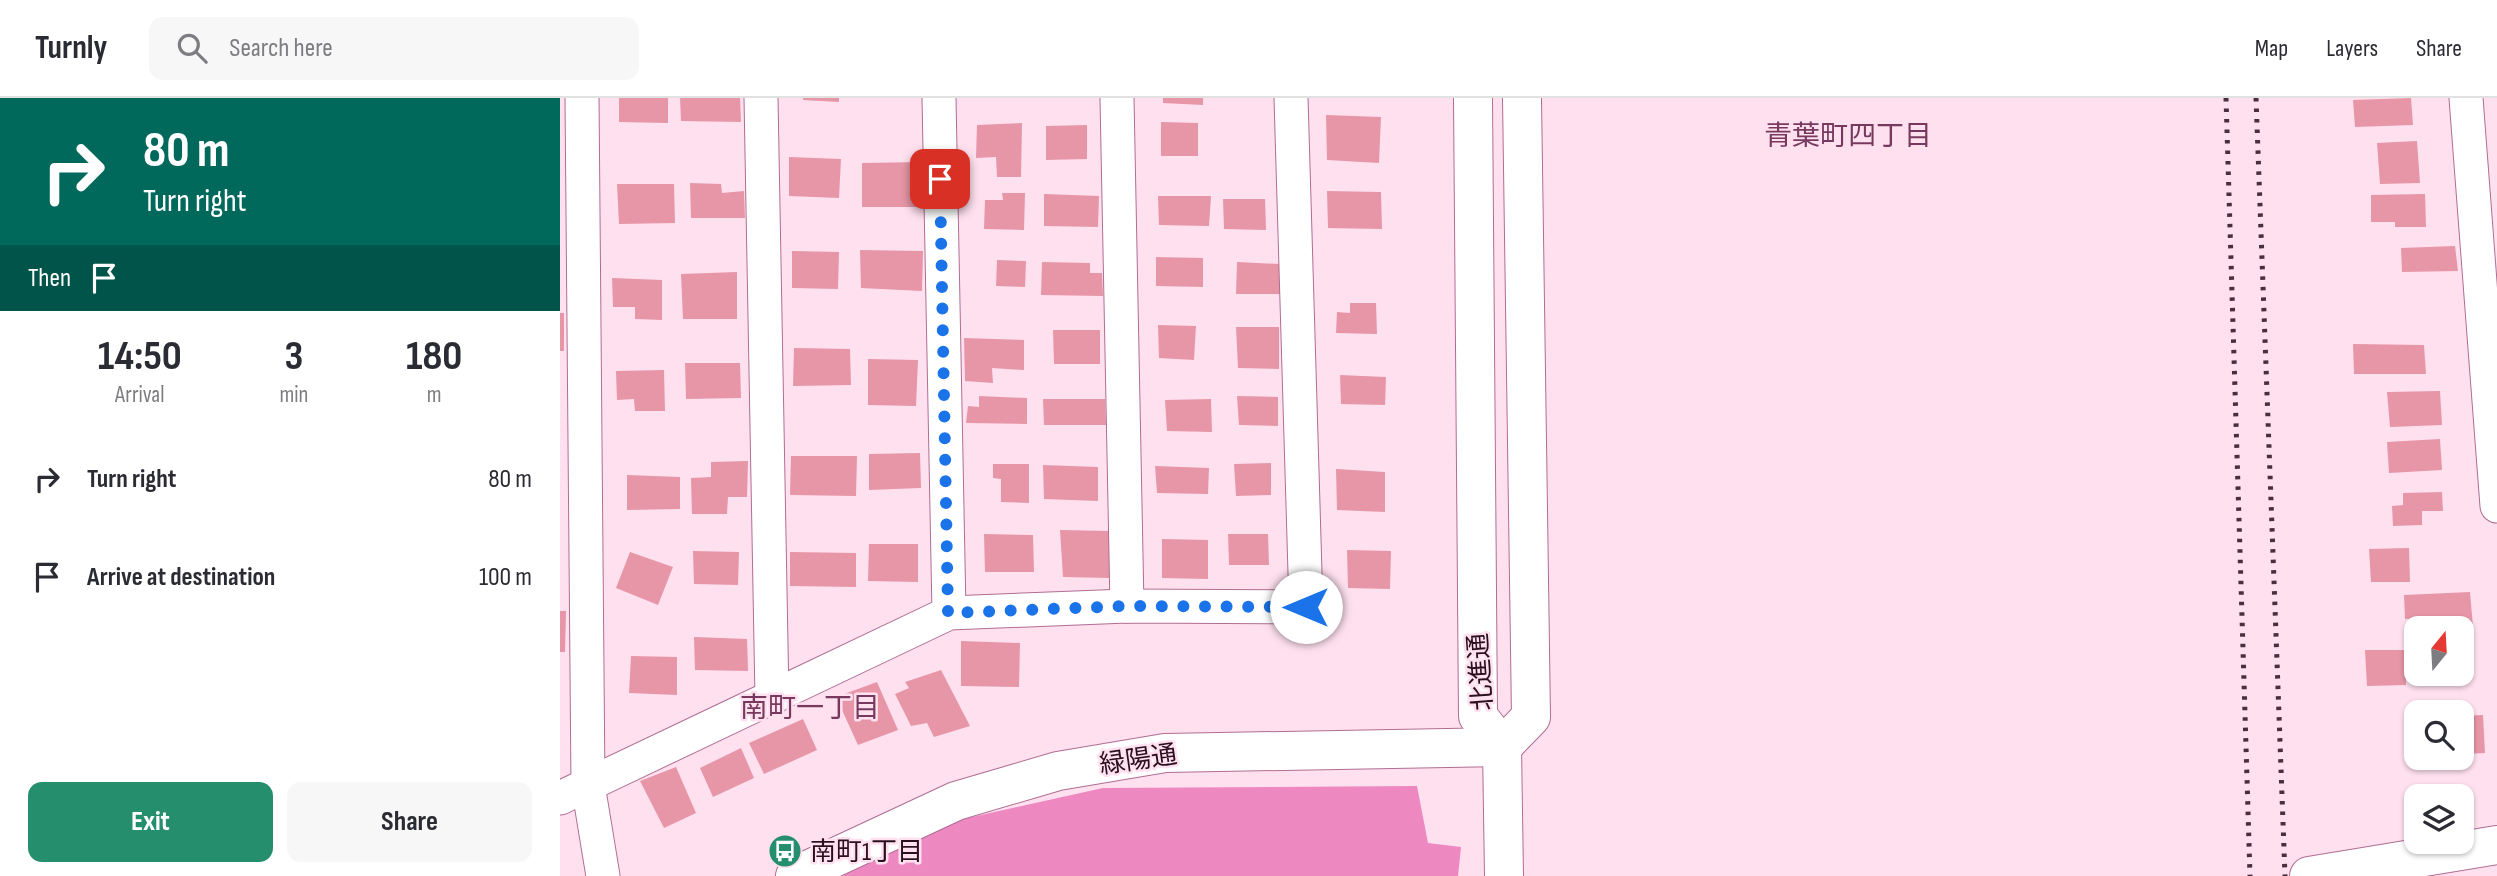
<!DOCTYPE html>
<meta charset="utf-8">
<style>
body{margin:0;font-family:"Sofia Sans Condensed","Noto Sans JP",sans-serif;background:#f7f7f7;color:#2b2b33;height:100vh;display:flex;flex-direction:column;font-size:26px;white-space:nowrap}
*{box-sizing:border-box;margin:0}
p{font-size:23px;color:#7c7c81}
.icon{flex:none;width:38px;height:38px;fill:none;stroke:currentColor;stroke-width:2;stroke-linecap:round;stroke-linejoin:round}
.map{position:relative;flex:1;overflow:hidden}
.details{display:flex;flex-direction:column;background:#fff;width:560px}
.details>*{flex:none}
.guide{background:#00695c;color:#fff;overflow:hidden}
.needle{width:46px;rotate:18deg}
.controls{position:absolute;left:1844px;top:518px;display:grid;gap:14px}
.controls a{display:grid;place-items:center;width:70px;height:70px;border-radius:14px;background:#fff;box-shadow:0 2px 5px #0004;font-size:35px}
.pin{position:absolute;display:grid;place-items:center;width:60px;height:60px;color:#fff;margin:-30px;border-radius:14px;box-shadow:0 4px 10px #0006}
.me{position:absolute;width:77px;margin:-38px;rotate:270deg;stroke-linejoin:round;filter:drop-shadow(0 0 5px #0008)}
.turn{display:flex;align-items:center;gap:24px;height:147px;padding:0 28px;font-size:32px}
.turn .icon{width:91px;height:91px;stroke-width:2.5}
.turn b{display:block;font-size:49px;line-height:60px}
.then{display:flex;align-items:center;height:66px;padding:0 28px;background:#0003;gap:14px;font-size:26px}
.eta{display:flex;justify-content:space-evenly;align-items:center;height:119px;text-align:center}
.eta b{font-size:42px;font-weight:700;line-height:49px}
.cta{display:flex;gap:14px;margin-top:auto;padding:14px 28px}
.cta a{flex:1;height:80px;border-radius:14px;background:#258e6c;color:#fff;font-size:28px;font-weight:700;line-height:80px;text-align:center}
.cta a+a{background:#f7f7f7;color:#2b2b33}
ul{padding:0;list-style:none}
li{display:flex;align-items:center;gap:21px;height:98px;padding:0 28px}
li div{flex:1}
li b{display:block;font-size:26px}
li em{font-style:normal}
header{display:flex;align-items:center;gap:42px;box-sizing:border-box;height:98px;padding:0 35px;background:#fff;border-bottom:2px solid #e1e1e2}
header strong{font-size:33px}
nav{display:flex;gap:38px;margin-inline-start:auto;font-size:24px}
.search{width:490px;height:63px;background:#f7f7f7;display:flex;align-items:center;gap:18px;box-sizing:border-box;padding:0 24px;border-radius:14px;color:#7c7c81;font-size:26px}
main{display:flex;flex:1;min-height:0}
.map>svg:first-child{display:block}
.forest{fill:#ee88c1}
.building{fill:#e796a7}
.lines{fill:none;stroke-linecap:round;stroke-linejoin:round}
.street-casing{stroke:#b06d92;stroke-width:35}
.secondary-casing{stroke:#b06d92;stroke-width:40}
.street{stroke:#fff;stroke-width:33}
.secondary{stroke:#fff;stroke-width:38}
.rail{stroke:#492f3e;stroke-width:5;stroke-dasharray:3.5 7;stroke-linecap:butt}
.route{stroke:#1a73e8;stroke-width:12;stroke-dasharray:0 21.6}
.labels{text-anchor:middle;stroke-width:5;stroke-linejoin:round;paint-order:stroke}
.street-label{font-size:26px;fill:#2a101f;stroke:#ffe0ef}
.poi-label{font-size:26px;fill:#2a101f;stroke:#ffe0ef;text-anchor:start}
.neighbourhood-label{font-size:28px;fill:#77395d;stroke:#ffe0ef}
</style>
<header>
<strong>Turnly</strong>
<div class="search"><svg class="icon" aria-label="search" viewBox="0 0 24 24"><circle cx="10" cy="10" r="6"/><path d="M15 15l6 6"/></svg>Search here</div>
<nav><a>Map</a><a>Layers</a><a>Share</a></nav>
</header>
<main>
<section class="details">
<div class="guide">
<div class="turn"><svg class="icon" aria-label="right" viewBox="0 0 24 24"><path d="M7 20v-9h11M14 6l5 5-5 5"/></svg><div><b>80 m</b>Turn right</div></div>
<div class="then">Then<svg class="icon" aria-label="arrive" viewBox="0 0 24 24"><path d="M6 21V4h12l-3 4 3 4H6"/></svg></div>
</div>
<div class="eta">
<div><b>14:50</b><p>Arrival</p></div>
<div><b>3</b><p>min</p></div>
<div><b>180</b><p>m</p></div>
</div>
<ul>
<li><svg class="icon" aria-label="right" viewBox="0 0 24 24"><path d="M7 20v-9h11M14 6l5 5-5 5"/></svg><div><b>Turn right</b></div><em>80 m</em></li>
<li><svg class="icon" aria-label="arrive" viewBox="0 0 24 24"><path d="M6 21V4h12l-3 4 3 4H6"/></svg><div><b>Arrive at destination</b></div><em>100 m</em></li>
</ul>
<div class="cta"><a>Exit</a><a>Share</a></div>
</section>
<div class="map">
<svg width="1937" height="778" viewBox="0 0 1937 778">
<rect width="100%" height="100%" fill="#ffe0ef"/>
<!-- forest -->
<polygon class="forest" points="857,688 868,745 901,749 898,778 268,778 385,725 543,690"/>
<!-- building -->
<g class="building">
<polygon points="59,0 108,0 108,25 59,24"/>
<polygon points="120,0 180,0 181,24 121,23"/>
<polygon points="243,0 279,0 279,4 243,2"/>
<polygon points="603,0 643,0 643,7 603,5"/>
<polygon points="1851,0 1853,27 1795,29 1793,2"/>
<polygon points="766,17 821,19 819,65 767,62"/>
<polygon points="601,24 638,25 638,58 601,58"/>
<polygon points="462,25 461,79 437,79 436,59 416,60 417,27"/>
<polygon points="527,27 527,61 486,62 486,28"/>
<polygon points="1857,43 1860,85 1820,86 1817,45"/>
<polygon points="229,59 281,61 279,100 229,98"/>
<polygon points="362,64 363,109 302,109 302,65"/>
<polygon points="130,85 161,86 162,95 184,93 185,120 131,120"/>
<polygon points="57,86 114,86 115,125 59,126"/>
<polygon points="767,93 821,94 822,131 768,130"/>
<polygon points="442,95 465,95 464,132 424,131 425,102 443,102"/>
<polygon points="484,96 539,98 538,129 484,128"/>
<polygon points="1865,96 1866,129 1835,129 1835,124 1811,124 1811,97"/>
<polygon points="598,98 651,98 649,128 599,127"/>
<polygon points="663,101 705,101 706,132 664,131"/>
<polygon points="1895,148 1898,173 1842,174 1841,150"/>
<polygon points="300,152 363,153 362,193 301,190"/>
<polygon points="232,153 279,154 278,191 232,190"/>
<polygon points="596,159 643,160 643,189 596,188"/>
<polygon points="437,162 466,163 465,189 436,188"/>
<polygon points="482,164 530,165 530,175 542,175 543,198 481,197"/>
<polygon points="677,164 720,166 720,196 676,196"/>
<polygon points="177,174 177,221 123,221 121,176"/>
<polygon points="52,180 102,182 102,222 75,221 75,209 53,209"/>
<polygon points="790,205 816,205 817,236 776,235 777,214 790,215"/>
<rect x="0" y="215" width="4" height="38"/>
<polygon points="598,227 636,228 634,262 599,260"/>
<polygon points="676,229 719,229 719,271 678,270"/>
<polygon points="493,232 540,232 540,266 494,266"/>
<polygon points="404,240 464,242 464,272 432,270 433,285 405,283"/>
<polygon points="1793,246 1864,247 1866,276 1794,276"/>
<polygon points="234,250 290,251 291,287 233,288"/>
<polygon points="308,261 358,262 356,308 308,307"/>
<polygon points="125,265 180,265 181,300 126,301"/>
<polygon points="104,272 105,313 75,313 74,301 57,302 56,273"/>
<polygon points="780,277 826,279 825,307 781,306"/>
<polygon points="1880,293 1882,327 1830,329 1827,294"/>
<polygon points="419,298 467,300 467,326 406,325 408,308 419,309"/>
<polygon points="677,298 718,299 718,328 679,327"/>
<polygon points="483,301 545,301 546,327 484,327"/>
<polygon points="651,301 652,334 607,333 605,302"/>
<polygon points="1880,341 1882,372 1829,375 1827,344"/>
<polygon points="360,355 361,390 309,392 309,356"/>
<polygon points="231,358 297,358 296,398 230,397"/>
<polygon points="188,363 187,399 168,399 167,416 132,416 131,380 151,379 151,364"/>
<polygon points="711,365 711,397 676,398 674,366"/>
<polygon points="433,366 469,366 469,405 441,404 441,381 433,380"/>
<polygon points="483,367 538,369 538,403 484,401"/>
<polygon points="595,368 649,370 648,396 597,395"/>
<polygon points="776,371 825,374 825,414 777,412"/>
<polygon points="67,377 120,379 120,411 67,412"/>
<polygon points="1882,394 1883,413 1862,413 1862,427 1833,428 1832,408 1843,407 1843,395"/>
<polygon points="500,432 550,433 550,480 503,479"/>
<polygon points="424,436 473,437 474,474 425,474"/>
<polygon points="668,436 708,436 709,467 669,467"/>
<polygon points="602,441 648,442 648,481 602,480"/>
<polygon points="309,446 358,446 358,484 308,483"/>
<polygon points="1849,450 1850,484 1811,484 1809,451"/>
<polygon points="787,452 831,453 830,491 788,490"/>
<polygon points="133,453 179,454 178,487 134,486"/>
<polygon points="70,454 113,469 98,507 56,490"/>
<polygon points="230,454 296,455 296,489 230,488"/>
<polygon points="1910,494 1913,529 1893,530 1891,520 1845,521 1844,497"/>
<polygon points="0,513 6,513 5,554 0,554"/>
<polygon points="134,539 187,541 188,573 135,572"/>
<polygon points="401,543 460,545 459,589 401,588"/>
<polygon points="1902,550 1909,550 1912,575 1902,575"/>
<polygon points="1805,552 1845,552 1846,587 1807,588"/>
<polygon points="71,558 117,559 117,597 69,595"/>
<polygon points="381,572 410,628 374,639 367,625 351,628 335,596 349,590 345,584"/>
<polygon points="317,584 338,632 298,647 276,599"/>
<polygon points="1923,617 1925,655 1902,656 1902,618"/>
<polygon points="243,621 257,652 204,676 189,645"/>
<polygon points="181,650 194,680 153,699 140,670"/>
<polygon points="116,669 136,715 104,730 80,683"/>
</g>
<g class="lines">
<defs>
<g id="street">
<polyline points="22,0 28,687 43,778"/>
<polyline points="201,0 212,601"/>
<polyline points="379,0 389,515"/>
<polyline points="557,0 567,508"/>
<polyline points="1906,0 1937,408"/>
<polyline points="0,700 389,515 567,508 746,509 731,0"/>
</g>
<g id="secondary">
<polyline points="913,0 918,618 942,649"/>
<polyline points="942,649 971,619 962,0"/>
<polyline points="942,649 944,778"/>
<polyline points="235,778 396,703 498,673 605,655 942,649"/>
<polyline points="1749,778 1937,747"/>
</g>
</defs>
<!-- street casing -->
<use href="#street" class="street-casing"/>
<!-- secondary casing -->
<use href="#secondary" class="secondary-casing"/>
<!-- street -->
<use href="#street" class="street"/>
<!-- secondary -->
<use href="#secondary" class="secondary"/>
<!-- rail -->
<g class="rail">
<polyline points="1666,0 1690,778"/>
<polyline points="1696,0 1725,778"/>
</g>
</g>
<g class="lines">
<!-- route -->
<polyline class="route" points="380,81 388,515 567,508 746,509"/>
</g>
<!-- icons -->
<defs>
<symbol id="bus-disc" viewBox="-11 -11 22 22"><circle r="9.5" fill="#258e6c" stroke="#ffe0ef"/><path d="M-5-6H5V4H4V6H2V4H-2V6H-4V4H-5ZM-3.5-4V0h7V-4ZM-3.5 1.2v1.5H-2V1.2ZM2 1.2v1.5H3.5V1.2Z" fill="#fff"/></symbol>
</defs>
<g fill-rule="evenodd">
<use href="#bus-disc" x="206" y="734" width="38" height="38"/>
</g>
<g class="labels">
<!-- street labels -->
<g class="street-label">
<text transform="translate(920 574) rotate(-94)" y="9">北進通</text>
<text transform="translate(578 661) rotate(-8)" y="9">緑陽通</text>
</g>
<!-- poi labels -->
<g class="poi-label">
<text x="250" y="762">南町1丁目</text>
</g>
<!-- neighbourhood labels -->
<g class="neighbourhood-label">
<text x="1288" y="47">青葉町四丁目</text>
<text x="250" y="619">南町一丁目</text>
</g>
</g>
</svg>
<div class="controls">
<a><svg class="needle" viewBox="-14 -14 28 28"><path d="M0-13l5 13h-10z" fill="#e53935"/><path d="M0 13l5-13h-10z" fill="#7c7c81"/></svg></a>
<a><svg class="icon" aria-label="search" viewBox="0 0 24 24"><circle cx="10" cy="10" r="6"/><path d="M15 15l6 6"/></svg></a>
<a><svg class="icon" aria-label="layers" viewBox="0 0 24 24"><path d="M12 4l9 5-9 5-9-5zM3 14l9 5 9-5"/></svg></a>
</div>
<div class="pin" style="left:380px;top:81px;background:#d93025"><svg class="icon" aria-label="arrive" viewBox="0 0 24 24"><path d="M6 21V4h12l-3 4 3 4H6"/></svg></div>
<svg class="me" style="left:746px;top:509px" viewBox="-20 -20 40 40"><circle r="19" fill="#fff"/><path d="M0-13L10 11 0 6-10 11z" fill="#1a73e8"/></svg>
</div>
</main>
